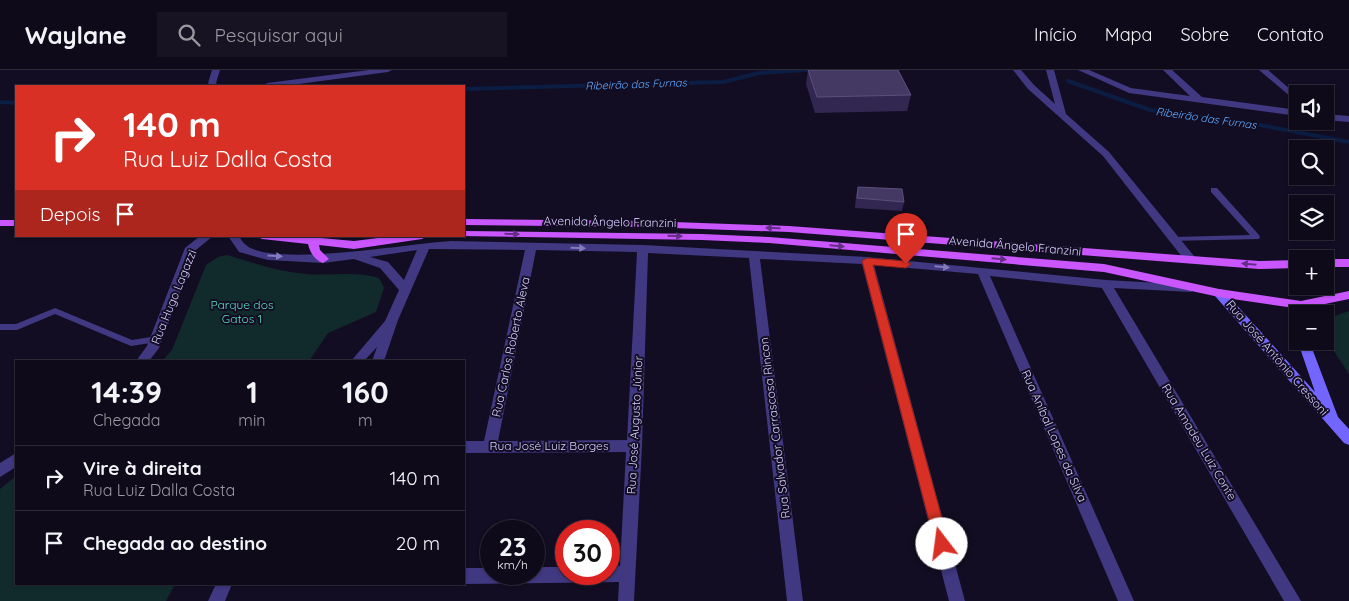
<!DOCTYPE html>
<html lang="pt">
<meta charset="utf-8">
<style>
body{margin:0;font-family:Quicksand,sans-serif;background:#171323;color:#f1f3f6;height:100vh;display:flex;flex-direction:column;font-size:19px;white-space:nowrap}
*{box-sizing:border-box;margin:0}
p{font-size:16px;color:#9b9aa2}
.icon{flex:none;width:28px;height:28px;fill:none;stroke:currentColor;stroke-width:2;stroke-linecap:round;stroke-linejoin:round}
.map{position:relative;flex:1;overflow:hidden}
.panel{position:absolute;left:15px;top:290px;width:450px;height:225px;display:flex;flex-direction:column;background:#0e0a1a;border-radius:0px;box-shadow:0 1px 4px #0004,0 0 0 1px #2e2b39}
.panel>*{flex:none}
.guide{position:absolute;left:15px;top:15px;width:450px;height:152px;border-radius:0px;box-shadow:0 1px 4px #0004,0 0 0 1px #2e2b39;background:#d93025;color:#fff;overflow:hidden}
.tools{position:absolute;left:1289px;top:15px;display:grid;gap:10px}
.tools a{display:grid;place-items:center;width:45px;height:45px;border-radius:0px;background:#0e0a1a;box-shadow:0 1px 4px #0004,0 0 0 1px #2e2b39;font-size:25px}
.speed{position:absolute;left:480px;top:450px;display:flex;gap:10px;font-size:25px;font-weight:700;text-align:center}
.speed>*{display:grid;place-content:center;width:65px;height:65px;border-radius:50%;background:#0e0a1a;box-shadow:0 1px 4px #0004,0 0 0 1px #2e2b39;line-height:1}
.speed small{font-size:12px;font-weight:400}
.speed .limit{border:8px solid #d22;background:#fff;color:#111}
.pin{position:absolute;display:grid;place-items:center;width:42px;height:42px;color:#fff;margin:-51px -21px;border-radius:50% 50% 50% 0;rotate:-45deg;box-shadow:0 0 5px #0007}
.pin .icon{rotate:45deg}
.me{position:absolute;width:55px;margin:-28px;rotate:345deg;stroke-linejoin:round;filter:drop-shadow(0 0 4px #0008)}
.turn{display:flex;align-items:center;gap:18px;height:105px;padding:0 25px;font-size:22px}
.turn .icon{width:65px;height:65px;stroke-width:2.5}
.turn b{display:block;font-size:35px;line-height:42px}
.then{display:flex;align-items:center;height:48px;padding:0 25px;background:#0003;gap:10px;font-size:19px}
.eta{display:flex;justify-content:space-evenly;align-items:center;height:85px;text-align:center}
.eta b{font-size:30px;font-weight:700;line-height:35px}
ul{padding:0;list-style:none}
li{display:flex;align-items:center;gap:15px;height:65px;padding:0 25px;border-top:1px solid #2e2b39}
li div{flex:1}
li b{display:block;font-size:19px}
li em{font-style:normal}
header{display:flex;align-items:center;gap:30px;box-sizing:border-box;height:70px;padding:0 25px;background:#0e0a1a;border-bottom:1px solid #2e2b39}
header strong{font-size:24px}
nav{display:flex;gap:28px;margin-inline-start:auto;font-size:18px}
.search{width:350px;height:45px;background:#171323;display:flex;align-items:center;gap:12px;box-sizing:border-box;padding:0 18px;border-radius:0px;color:#9b9aa2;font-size:19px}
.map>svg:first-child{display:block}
.green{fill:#112b2c}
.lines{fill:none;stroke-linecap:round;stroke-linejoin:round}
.stream{stroke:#0b1d43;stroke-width:4}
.lane{fill:#403881;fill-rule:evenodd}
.street{fill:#403881;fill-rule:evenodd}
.secondary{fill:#7366ff;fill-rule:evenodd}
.primary{fill:#ca56ff;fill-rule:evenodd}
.wall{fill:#312750}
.building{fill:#433963;stroke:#5a507b}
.oneway{fill:#652e85}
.oneway2{fill:#847cba}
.route{fill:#d93025;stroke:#8d1f18}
.labels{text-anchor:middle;stroke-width:4;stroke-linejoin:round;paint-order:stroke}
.far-water-label{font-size:11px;font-style:italic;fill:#5daaff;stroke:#120d22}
.street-label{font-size:12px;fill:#d7cfff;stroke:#120d22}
.park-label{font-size:12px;fill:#5bdfc6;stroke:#120d22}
</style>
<header>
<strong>Waylane</strong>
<div class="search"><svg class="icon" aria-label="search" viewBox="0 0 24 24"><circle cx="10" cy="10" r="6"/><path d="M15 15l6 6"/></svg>Pesquisar aqui</div>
<nav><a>Início</a><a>Mapa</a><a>Sobre</a><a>Contato</a></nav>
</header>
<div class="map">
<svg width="1349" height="531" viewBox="0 0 1349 531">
<rect width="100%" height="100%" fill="#120d22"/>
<!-- green -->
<g class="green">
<path d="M227 185C253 193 280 202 306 204 331 206 355 201 379 208L384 218 376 242 328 263 309 291H162L172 280 206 195 218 187Z"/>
<polygon points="1349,241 1349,304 1330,275 1325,259 1332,247"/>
<polygon points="16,406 16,514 175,514 166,531 0,531 0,419"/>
</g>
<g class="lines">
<!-- stream -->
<g class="stream">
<polyline points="1068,11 1150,40 1249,53 1349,72"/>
<polyline points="368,16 370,16"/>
<polyline points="464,19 723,12 759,3 807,0"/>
<polyline points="0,32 16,33"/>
</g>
<!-- lane -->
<g class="lane">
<polygon points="1211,118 1217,118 1259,165 1260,167 1259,169 1171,171 1170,169 1171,167 1174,167 1250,165 1211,122"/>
<polygon points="55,238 132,270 157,266 161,269 157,272 131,276 55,244 17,260 0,260 0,254 16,254"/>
</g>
<!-- street -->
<g class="street">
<polygon points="212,0 220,0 216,13 219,16 210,16 208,13"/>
<polygon points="369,0 392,0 388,2 284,16 263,16 267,13"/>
<polygon points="1013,0 1021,0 1034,15 1055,34 1046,0 1054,0 1066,44 1109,82 1194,186 1196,189 1194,192 1186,192 1103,86 1028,19"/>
<polygon points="1078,0 1089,0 1131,18 1190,26 1163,0 1172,0 1202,27 1298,40 1298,46 1129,23"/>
<polygon points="1259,0 1268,0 1298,26 1298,33"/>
<polygon points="1325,44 1349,46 1349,52 1325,50"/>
<polygon points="200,166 213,166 196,180 159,278 149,291 136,291 147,276 185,178"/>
<path d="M228 166H239C241 169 243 173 246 175 272 198 412 173 451 171L643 175 867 187 1106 210 1195 215 1197 218 1191 222 1114 218 1301 531H1284L1102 218 990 206 1134 531H1118L978 204 874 195 965 531H949L862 194 760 189 803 531H787L749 188 648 183 642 376 634 531H618L619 512 464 514V498H491V504H534V497H566V504H609V497L620 496 626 382 464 383V371H484L525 180 429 179 398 250 384 291H372L377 277 364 291H351L385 251 399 220 380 198 354 189 323 193 268 190 239 182ZM417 180 404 210 388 192 370 187ZM536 180 637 182 627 370 498 371Z"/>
<polygon points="16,383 16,397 0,407 0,393"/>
<polygon points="216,514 232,514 225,531 208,531"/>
</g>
<!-- secondary -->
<polygon class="secondary" points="1219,219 1223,220 1315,322 1301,281 1300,271 1312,271 1313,281 1338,347 1349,359 1349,375 1344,373 1215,226 1213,223 1215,220"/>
<!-- primary -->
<g class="primary">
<polygon points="464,149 646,151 789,156 1259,191 1298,190 1298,198 1259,199 789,162 646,157 464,155"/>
<rect x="0" y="150" width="16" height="6"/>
<polygon points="464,161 702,164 769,167 1104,194 1219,219 1301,231 1349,221 1349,229 1301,239 1219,227 1104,202 769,173 702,170 460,166 464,166"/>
<path d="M257 166H322L321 168 354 171 394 166H427L422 169 354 179 319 175 320 180 329 189 323 193C314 190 310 182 308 174L262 169Z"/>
<rect x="1325" y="189" width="24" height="8"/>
</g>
</g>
<!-- wall -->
<g class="wall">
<polygon points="808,0 898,0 911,25 907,41 815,43 806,14"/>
<polygon points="858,117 904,132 902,141 855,138 856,126"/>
</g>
<!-- building -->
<g class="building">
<polygon points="808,0 898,0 911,25 817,27"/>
<polygon points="858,117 902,119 904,132 857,128"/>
</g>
<!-- one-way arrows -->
<defs><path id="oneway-solid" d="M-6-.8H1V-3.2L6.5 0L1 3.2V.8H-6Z" transform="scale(1.25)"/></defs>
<g class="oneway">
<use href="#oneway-solid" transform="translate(773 158) rotate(-178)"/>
<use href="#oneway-solid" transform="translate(512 164) rotate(1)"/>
<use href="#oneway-solid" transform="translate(675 166) rotate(1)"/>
<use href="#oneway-solid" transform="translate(837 176) rotate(5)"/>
<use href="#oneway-solid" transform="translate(999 189) rotate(5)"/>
<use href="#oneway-solid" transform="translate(1249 194) rotate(-175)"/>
</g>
<g class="oneway2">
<use href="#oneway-solid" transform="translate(578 178) rotate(1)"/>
<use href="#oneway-solid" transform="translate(275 186) rotate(4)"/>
<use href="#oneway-solid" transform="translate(942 197) rotate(5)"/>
</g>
<!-- route -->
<polygon class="route" points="867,188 906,191 911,194 906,198 873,195 949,474 947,479 942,481 937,479 935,474 862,191"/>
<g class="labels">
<!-- far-water labels -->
<g class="far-water-label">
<text transform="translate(636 14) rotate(-2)" y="4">Ribeirão das Furnas</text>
<text transform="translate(1206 48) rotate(8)" y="4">Ribeirão das Furnas</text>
</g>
<!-- street labels -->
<g class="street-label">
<text transform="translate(610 152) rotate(1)" y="4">Avenida Ângelo Franzini</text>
<text transform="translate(1015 176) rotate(5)" y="4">Avenida Ângelo Franzini</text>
<text transform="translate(174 227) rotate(-68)" y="4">Rua Hugo Lagazzi</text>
<text transform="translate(511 277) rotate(-78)" y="4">Rua Carlos Roberto Aleva</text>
<text transform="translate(1277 288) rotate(49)" y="4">Rua José Antônio Cressoni</text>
<text transform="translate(635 355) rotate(-87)" y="4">Rua José Augusto Júnior</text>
<text transform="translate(775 358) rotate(-97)" y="4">Rua Salvador Carrascosa Rincon</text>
<text transform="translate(1054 366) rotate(66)" y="4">Rua Aníbal Lopes da Silva</text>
<text transform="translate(1199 372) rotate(59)" y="4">Rua Amadeu Luiz Conte</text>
<text x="549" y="380">Rua José Luiz Borges</text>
</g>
<!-- park labels -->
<g class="park-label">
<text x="242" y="239">Parque dos<tspan x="242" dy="14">Gatos 1</tspan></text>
</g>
</g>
</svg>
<div class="tools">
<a><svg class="icon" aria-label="sound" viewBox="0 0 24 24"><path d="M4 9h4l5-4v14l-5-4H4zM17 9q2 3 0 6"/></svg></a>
<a><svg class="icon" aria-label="search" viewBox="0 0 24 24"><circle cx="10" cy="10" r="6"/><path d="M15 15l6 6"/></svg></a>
<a><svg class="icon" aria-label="layers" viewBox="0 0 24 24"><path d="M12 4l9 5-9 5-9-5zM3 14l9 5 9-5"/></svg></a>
<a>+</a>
<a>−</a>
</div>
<div class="speed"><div>23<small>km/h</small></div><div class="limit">30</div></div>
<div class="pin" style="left:906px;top:194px;background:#d93025"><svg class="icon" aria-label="arrive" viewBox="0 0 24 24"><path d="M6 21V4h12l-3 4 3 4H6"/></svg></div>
<svg class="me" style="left:942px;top:474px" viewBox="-20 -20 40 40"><circle r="19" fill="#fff"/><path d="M0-13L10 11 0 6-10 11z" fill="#d93025"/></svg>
<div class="guide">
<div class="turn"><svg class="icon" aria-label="right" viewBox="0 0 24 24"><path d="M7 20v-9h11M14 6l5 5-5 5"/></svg><div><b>140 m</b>Rua Luiz Dalla Costa</div></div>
<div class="then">Depois<svg class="icon" aria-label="arrive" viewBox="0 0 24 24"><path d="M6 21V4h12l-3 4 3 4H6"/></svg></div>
</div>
<section class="panel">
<div class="eta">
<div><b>14:39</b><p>Chegada</p></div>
<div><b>1</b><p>min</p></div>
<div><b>160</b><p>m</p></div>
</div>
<ul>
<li><svg class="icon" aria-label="right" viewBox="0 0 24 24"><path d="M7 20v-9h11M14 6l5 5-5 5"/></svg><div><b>Vire à direita</b><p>Rua Luiz Dalla Costa</p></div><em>140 m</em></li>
<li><svg class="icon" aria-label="arrive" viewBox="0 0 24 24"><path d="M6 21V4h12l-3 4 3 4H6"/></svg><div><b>Chegada ao destino</b></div><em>20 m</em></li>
</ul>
</section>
</div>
